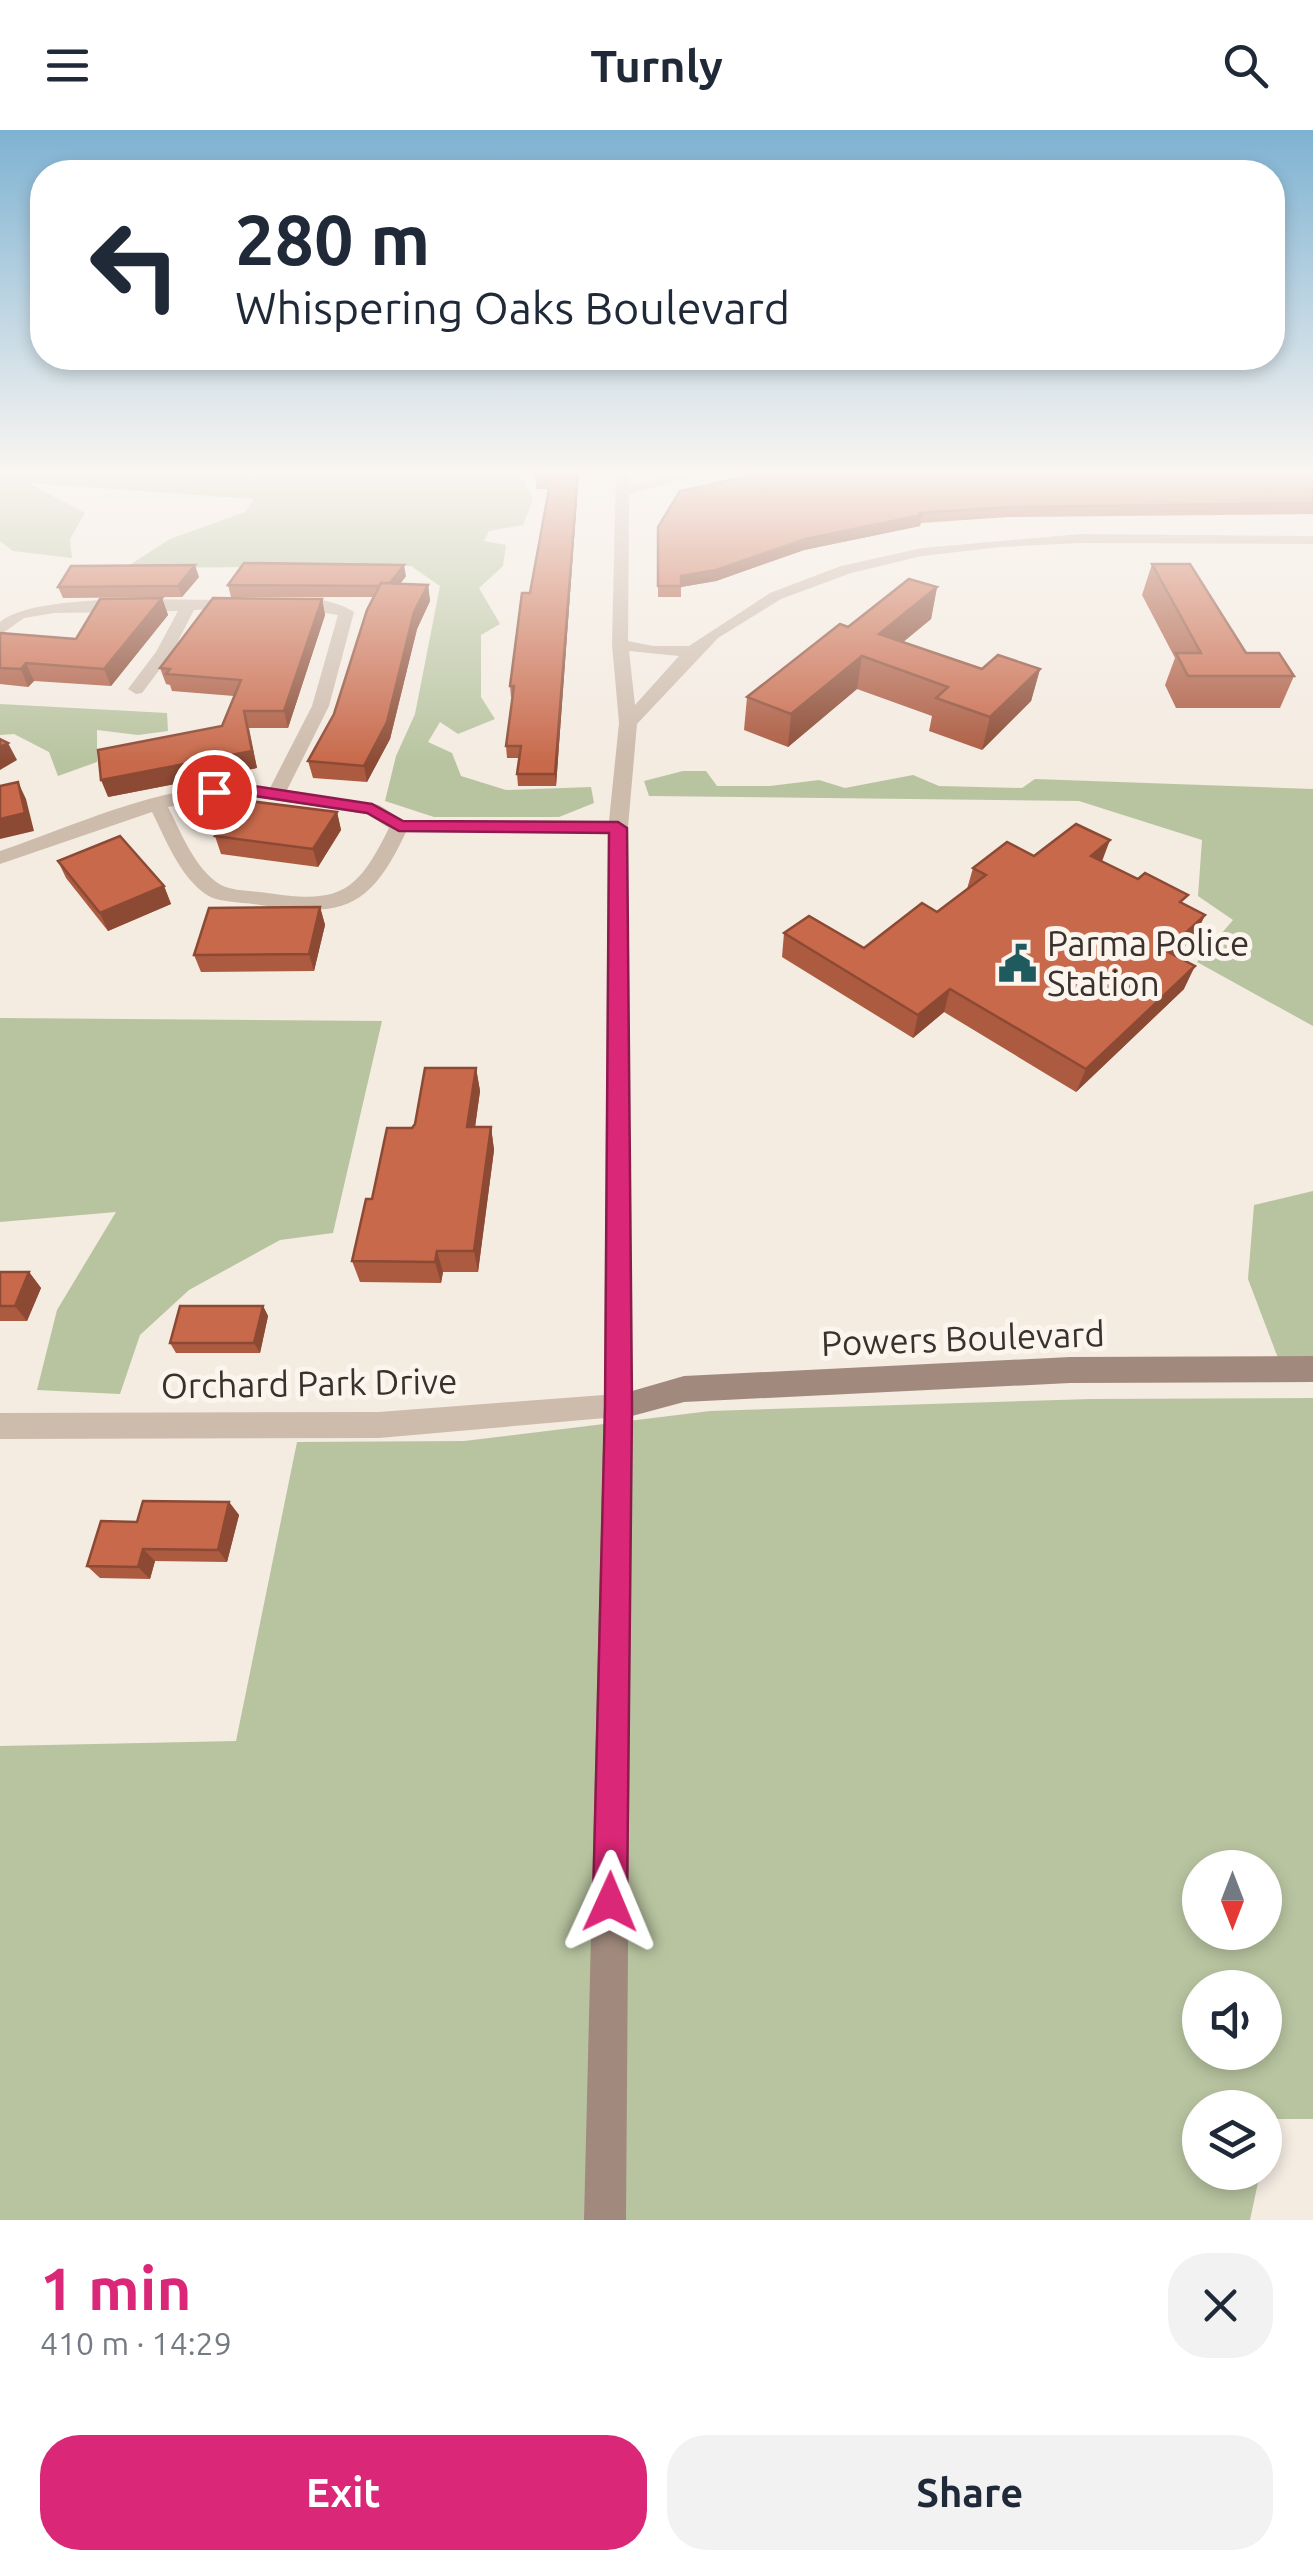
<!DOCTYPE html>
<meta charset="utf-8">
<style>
body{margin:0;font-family:Ubuntu,sans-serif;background:#f2f2f3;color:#1f2937;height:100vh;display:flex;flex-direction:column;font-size:38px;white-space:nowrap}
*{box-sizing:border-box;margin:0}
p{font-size:32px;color:#747a83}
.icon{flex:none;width:55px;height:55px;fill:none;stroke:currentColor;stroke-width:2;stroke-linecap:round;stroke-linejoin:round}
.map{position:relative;height:2090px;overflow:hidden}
.side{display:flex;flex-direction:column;background:#fff;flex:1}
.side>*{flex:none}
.banner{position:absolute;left:30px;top:30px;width:1255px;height:210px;border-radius:40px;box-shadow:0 5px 15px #0003;background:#fff;color:#1f2937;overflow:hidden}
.needle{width:65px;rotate:180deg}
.tools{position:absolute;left:1182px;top:1720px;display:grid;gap:20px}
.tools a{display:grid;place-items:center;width:100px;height:100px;border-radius:50%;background:#fff;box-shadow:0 5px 15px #0003;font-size:50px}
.pin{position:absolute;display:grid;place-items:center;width:85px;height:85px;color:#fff;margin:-42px;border:5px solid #fff;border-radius:50%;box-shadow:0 2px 10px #0007}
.me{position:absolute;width:110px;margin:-55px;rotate:1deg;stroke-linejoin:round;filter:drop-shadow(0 0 8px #0008)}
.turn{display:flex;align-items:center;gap:35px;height:210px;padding:0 40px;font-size:45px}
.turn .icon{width:130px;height:130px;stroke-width:2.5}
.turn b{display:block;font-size:70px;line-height:85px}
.round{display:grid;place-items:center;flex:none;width:105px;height:105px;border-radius:40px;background:#f2f2f3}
.headline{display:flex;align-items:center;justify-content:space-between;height:170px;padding:0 40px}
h1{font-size:60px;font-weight:700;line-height:75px;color:#db2777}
.button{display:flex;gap:20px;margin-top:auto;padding:20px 40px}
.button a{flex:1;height:115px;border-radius:40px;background:#db2777;color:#fff;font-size:40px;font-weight:700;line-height:115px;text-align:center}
.button a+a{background:#f2f2f3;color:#1f2937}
header{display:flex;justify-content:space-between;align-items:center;height:130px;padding:0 40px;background:#fff;font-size:45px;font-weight:700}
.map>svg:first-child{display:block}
.green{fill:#b8c4a0;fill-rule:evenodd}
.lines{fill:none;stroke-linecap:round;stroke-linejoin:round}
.street{fill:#cdbbac;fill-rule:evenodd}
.secondary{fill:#a18a7d;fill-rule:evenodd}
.wall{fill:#ac5a40}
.shaded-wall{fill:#8c4a34}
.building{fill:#c8694b;stroke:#8c4a34;stroke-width:2.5}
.route{fill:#db2777;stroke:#8e194d;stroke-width:2.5}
.labels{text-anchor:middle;stroke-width:10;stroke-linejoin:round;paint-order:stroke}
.poi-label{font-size:35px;fill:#3b302b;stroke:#fbf5ee;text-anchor:start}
.street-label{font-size:35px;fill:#3b302b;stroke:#fbf5ee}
</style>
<header><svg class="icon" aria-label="menu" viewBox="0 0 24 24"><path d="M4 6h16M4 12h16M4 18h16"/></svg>Turnly<svg class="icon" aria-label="search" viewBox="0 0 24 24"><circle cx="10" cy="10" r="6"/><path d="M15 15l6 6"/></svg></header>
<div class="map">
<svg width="1313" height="2090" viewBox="0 0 1313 2090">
<rect width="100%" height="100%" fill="#f4ebe1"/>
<!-- green -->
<g class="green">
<polygon points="0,341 524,341 521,345 533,369 523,395 489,401 484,411 506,415 503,436 479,458 500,494 481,505 481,567 495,589 458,604 440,592 428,612 452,623 461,646 506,660 591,657 594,673 559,687 434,687 385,671 396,626 415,584 440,456 411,436 125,438 170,409 245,382 254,369 28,353 85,383 70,409 72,428 13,421 0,411"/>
<polygon points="0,574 167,583 168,601 138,605 97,600 97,632 58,646 49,622 14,604 0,605"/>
<polygon points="683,641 706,641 717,656 770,656 819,650 845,658 913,645 939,656 1022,658 1035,649 1313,659 1313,896 1197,832 1233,790 1198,766 1202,710 1079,671 649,666 644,651"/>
<polygon points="0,888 382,891 333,1103 280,1110 189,1160 140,1205 120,1264 37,1260 57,1180 116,1082 0,1092"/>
<polygon points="1313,1061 1313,1228 1278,1228 1248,1149 1254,1075"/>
<path d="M1313 1268V1989H1271L1265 2018V1978H1200V2042L1260 2043 1250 2090H0V1616L236 1611 297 1312 464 1311 710 1281 1091 1269ZM1200 1738H1265V1802H1200ZM1200 1858H1265V1922H1200Z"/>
</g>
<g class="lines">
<!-- street -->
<g class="street">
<path d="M616 341H628L629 356 692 341H714L629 364 628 511 653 516H689L770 463 841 436 922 418 1081 404 1313 406V414L1081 413 1001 417 922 426 851 443 781 469 718 508 637 594 628 697 632 1277 628 1286 379 1308 0 1309V1283L379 1282 604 1265 608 703 406 702C370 779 343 788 260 775 245 772 219 773 207 765 180 747 166 710 152 682L0 734V721C84 693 180 644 270 658L312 576 338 485 288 477 285 474C303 463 337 471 354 482L329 576 287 660 379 675 403 690 609 691 619 593 612 514ZM629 521 679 526 635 575ZM235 664 367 684 389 698C357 763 340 774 267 763 254 761 232 761 221 755 195 740 181 702 168 677Z"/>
<path d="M238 470 246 475 243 478 194 480 172 523 142 563 136 564 128 559 156 522 178 481 54 483 24 488 0 505V492C37 461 185 471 238 470Z"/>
</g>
<!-- secondary -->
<polygon class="secondary" points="1313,1226 1313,1252 1070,1253 684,1272 632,1286 626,2090 584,2090 604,1277 608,1268 684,1246 1070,1227"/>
</g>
<!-- wall -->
<g class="wall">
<polygon points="536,341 579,341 556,656 518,656 517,644 519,628 507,628 506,616 513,567 511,567 510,556 530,463 549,359 536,359"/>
<polygon points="1313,341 1313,384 1008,387 921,393 920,396 804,420 716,451 681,457 681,467 658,467 658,397"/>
<polygon points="1152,434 1246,523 1294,546 1280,578 1176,578 1165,555 1175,528 1142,465"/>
<polygon points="406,446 400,454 428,455 430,471 417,499 390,609 367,652 313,648 308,631 334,584 374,467 231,467 228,455"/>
<polygon points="199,447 182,467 63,468 58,457"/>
<polygon points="937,457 931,489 903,512 982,539 1040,539 1031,571 982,620 929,601 932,586 857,559 788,617 744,600 747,567 848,497"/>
<polygon points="162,468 168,485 111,556 34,551 28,557 0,554 0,504 76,509"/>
<polygon points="322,469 325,485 288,598 249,598 257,638 108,667 222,596 234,566 172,561 170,555 166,554 160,538"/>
<polygon points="337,682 341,700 318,737 221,724 215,706"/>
<polygon points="1034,726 1102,731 1205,785 1194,808 1175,825 1184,859 1076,962 944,882 913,908 782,827 784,803 864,818 937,782 967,759 973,738"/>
<polygon points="58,731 164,756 171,774 108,801 66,748"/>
<polygon points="320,777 325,795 314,841 201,842 194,825"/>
<polygon points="476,938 480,961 475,997 491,997 494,1020 478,1142 443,1142 441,1153 360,1152 352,1131 412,998"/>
<polygon points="0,1142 29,1142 41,1158 27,1191 0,1191"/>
<polygon points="263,1176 268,1186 260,1223 176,1223 170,1213"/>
<polygon points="229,1372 239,1385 227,1432 155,1431 150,1449 100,1448 87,1436 137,1392"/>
</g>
<!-- shaded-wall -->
<g class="shaded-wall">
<polygon points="578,341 579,341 556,656 555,644"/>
<polygon points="922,385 920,396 804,420 716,451 681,457 681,446 805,409"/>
<polygon points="195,435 199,447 182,467 178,456"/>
<polygon points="404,435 406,446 390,467 388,456"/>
<polygon points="428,455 430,471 417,499 390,609 367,652 364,636 414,482"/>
<polygon points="937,457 931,489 879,532 879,504"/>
<polygon points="162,468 168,485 111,556 104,539"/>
<polygon points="322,469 325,485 288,598 284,581"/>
<polygon points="862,526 857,559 788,617 791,584"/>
<polygon points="26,533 34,551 28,557 21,539"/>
<polygon points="1040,539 1031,571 982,620 990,587"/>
<polygon points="244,581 257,638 108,667 101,650 252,621"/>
<polygon points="8,613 17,630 0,640 0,617"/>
<polygon points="18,652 26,669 34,701 0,709 0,689"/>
<polygon points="337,682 341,700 318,737 313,719"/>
<polygon points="1110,710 1101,734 1091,726"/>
<polygon points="164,756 171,774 108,801 100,783"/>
<polygon points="320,777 325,795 314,841 309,824"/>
<polygon points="1205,785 1194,808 1155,844 1166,821"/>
<polygon points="1195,836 1184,859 1076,962 1086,939"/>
<polygon points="950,859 944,882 913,908 918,885"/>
<polygon points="476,938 480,961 472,1019 467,997"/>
<polygon points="491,997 494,1020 478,1142 474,1121"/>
<polygon points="437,1121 443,1142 441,1153 435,1132"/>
<polygon points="29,1142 41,1158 27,1191 15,1176"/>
<polygon points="263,1176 268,1186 260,1223 254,1213"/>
<polygon points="229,1372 239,1385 227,1432 218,1420"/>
<polygon points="143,1419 155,1431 150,1449 138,1437"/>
</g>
<!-- building -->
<g class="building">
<polygon points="536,341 578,341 555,644 517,644 521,616 506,616 514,556 510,556 522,463 530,463 551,348 535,348"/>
<polygon points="772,341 1313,341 1313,373 1010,377 920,383 922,385 805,409 716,440 681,446 681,456 658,456 658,397 680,361"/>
<polygon points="244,433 404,435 390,453 381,453 380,456 228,455"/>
<polygon points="1152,434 1190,434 1246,523 1279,523 1294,546 1188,546 1176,523 1201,523"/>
<polygon points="195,435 178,456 58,457 71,436"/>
<polygon points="909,449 937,457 879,504 982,539 998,525 1040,539 990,587 936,568 948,557 862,526 791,584 747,567 840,494 848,497"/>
<polygon points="381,453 428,455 414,482 387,592 364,636 308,631 334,584 367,480"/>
<polygon points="162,468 104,539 26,533 21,539 0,538 0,504 1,503 76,509 100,469"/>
<polygon points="213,468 322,469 284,581 244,581 252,621 101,650 98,620 222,596 241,550 166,544 170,539 160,538"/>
<polygon points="0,609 8,613 0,617"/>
<polygon points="18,652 25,683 0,689 0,656"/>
<polygon points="241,670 337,682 313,719 215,706"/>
<polygon points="1076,694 1110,710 1091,726 1138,749 1145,743 1188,765 1180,772 1205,785 1166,821 1195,836 1086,939 950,859 918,885 784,803 809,786 864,818 922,773 937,782 986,745 973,738 1007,712 1034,726"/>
<polygon points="120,706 164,756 100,783 58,731"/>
<polygon points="320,777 309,824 194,825 209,778"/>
<polygon points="425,938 476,938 467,997 491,997 474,1121 437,1121 435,1132 352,1131 366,1069 372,1069 387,998 412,998 415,994"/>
<polygon points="0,1142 29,1142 15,1176 0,1176"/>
<polygon points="180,1176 263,1176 254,1213 170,1213"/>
<polygon points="143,1371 229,1372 218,1420 143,1419 138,1437 87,1436 101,1391 137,1392"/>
</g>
<!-- sky -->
<linearGradient id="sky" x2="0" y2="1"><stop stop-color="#7eb2d2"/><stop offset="0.54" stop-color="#faf6f2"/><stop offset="1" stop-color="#faf6f2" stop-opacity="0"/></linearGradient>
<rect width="1313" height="633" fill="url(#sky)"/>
<!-- route -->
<polygon class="route" points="235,653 372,674 403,691 618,692 627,698 632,1277 627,1772 622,1784 610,1789 598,1784 593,1772 605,1277 609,703 399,701 367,683 235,663 214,667 205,662"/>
<!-- icons -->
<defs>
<symbol id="civic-bare" viewBox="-9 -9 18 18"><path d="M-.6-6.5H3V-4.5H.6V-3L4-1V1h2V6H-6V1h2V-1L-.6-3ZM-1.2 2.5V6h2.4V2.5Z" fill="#1f5a5e" stroke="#fbf5ee" stroke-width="2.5" paint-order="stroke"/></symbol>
</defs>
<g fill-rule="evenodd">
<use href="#civic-bare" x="990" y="806" width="55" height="55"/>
</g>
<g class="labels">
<!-- poi labels -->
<g class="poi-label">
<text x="1047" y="826">Parma Police<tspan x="1047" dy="40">Station</tspan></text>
</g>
<!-- street labels -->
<g class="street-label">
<text transform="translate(963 1209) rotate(-2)" y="12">Powers Boulevard</text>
<text transform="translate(309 1254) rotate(-1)" y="12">Orchard Park Drive</text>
</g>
</g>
</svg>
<div class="tools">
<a><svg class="needle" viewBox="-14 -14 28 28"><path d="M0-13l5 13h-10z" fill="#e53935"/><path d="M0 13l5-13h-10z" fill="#747a83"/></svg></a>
<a><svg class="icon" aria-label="sound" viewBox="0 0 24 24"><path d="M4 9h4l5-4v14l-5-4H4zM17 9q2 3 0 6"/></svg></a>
<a><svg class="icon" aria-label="layers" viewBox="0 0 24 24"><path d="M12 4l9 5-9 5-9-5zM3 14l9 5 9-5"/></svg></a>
</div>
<div class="pin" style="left:214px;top:662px;background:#d93025"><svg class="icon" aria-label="arrive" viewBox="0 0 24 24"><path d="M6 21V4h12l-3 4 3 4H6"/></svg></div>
<svg class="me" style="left:610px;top:1772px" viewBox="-20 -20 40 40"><path d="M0-17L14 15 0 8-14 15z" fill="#db2777" stroke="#fff" stroke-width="4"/></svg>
<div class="banner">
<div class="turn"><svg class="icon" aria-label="left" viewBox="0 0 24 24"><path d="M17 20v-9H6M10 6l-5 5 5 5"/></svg><div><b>280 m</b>Whispering Oaks Boulevard</div></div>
</div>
</div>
<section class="side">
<div class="headline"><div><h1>1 min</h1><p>410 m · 14:29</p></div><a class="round"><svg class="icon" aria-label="close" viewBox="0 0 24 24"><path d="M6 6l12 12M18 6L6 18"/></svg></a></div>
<div class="button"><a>Exit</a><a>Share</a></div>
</section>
